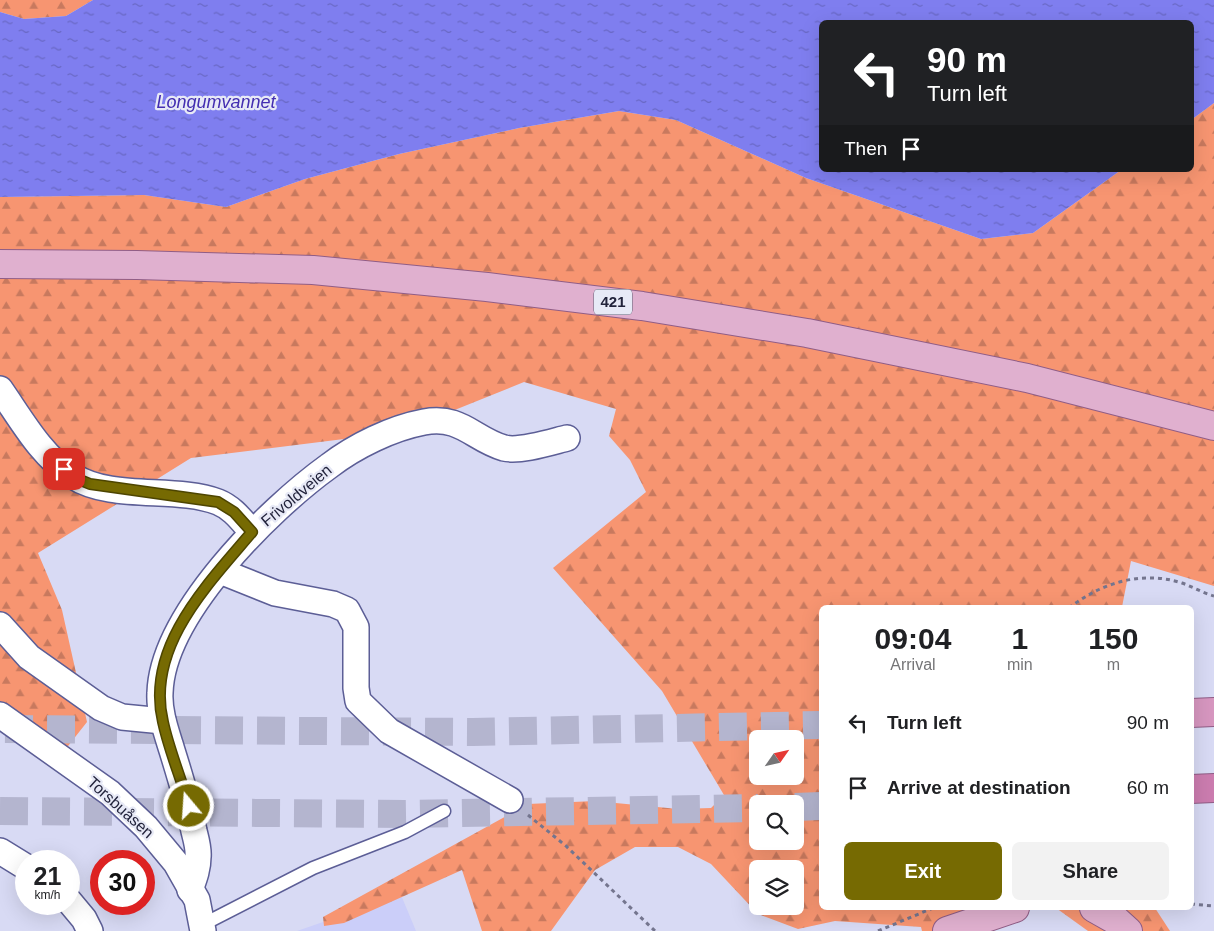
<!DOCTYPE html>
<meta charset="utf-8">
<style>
body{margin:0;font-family:Arial,sans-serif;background:#f2f2f2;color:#202124;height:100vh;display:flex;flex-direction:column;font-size:19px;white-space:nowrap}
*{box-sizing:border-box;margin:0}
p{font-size:16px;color:#757577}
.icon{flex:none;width:28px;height:28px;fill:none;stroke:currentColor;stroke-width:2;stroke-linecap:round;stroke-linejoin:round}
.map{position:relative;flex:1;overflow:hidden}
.details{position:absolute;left:819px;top:605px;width:375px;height:305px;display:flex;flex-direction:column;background:#fff;border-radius:8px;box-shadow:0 5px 20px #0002}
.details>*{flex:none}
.top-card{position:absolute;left:819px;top:20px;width:375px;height:152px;border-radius:8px;box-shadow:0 5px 20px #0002;background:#202124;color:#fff;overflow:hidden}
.needle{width:32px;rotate:56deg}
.fabs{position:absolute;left:749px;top:730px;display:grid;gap:10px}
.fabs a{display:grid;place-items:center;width:55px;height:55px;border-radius:8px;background:#fff;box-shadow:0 5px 20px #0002;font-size:25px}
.speed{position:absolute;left:15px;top:850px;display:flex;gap:10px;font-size:25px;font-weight:700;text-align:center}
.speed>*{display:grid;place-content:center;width:65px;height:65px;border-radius:50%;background:#fff;box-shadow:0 5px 20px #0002;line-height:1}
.speed small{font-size:12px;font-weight:400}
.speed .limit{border:8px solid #d22;background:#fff;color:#111}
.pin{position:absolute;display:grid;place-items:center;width:42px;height:42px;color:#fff;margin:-21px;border-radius:10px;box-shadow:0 2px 8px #0006}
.me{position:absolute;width:55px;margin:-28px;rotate:342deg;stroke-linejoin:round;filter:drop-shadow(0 0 4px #0008)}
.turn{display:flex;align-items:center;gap:18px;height:105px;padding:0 25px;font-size:22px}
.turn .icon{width:65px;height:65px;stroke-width:2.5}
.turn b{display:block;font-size:35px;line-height:42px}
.then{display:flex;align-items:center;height:48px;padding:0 25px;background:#0003;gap:10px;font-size:19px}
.eta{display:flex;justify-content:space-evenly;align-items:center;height:85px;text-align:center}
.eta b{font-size:30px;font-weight:700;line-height:35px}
.action{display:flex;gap:10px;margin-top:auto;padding:10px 25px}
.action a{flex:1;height:58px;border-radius:8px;background:#766a02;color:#fff;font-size:20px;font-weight:700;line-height:58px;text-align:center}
.action a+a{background:#f2f2f2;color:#202124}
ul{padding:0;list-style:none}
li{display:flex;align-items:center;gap:15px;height:65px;padding:0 25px}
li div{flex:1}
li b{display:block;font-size:19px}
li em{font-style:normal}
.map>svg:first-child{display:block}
.built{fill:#cbcef9}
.forest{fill:url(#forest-firs);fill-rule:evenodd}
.water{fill:url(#water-ripples)}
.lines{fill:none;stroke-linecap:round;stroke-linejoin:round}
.trunk-tunnel{stroke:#b4b5cf;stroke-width:28;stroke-dasharray:28 14;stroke-linecap:butt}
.motorway-tunnel{stroke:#b4b5cf;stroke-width:28;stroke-dasharray:28 14;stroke-linecap:butt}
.service-casing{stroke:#5c5e96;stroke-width:15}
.minor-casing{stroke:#5c5e96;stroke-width:28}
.primary-casing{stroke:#905d86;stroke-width:30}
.trunk-casing{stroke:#905d86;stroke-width:30}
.motorway-casing{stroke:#905d86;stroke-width:30}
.path{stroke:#74758e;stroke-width:3;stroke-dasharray:4 4;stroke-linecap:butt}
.service{stroke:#fff;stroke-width:12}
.minor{stroke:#fff;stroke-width:25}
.primary{stroke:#e0b0cf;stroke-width:28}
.trunk{stroke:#d696bf;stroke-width:28}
.motorway{stroke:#cb7caf;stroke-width:28}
.route-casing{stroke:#4d4501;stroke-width:12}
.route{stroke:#766a02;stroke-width:9}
.labels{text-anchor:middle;stroke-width:4.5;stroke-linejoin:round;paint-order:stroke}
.shield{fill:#e7e9f6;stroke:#5d5e73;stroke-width:1}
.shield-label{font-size:15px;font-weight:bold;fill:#22233b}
.street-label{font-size:16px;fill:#22233b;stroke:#e7e9f6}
.water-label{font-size:18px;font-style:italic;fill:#432eb1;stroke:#e7e9f6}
</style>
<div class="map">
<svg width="1214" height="931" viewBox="0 0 1214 931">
<defs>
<pattern id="forest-firs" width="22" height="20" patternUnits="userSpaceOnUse" patternTransform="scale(1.25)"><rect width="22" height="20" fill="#f79571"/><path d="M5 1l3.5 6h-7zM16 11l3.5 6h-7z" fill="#c8795e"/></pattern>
<pattern id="water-ripples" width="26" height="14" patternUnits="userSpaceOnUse" patternTransform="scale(1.25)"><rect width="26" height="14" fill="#7f7eef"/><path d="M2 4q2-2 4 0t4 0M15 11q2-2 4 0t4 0" fill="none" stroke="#6867c3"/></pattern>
</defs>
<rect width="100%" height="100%" fill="#d8daf4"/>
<!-- built -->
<polygon class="built" points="401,895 416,931 297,931"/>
<!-- forest -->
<g class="forest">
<polygon points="0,0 93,0 66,16 24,19 0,12"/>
<path d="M1214 103V586L1131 561 1122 607 821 608V908H1012L953 931H922L921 927 835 921 798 929 758 914 711 864 678 847H635L595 870 551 931H482L462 870 344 923 324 926 323 917 528 804 595 801 678 809 711 808 724 795 662 691 553 568 646 492 630 460 609 436 616 409 524 382 400 432 191 458 38 553 62 610 87 722 57 760 0 719V197L144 195 226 207 305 179 399 154 519 128 619 111 676 120 806 178 981 239 1033 233 1121 170H1191V120ZM758 739H795V776H758ZM758 804H795V841H758ZM758 869H795V906H758Z"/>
<polygon points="1056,908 1155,908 1170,931 1088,931"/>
</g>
<!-- water -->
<polygon class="water" points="93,0 1214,0 1214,103 1191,120 1191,22 821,22 821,170 1121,170 1033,233 981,239 806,178 676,120 619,111 519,128 399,154 305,179 226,207 144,195 0,197 0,12 24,19 66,16"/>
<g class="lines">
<!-- trunk-tunnel -->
<polyline class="trunk-tunnel" points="5,729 473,732 821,725"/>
<!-- motorway-tunnel -->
<g class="motorway-tunnel">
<polyline points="795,807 821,806"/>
<polyline points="0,811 405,814 758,808"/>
</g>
<defs>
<polyline id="service" points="202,925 313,868 405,832 444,811"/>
<g id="minor">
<path d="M0 389C21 419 41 456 73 476 111 501 176 486 218 502 233 508 242 521 252 532"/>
<polyline points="220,571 275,593 333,604 347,610 356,627 356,688 358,701 389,731 510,800"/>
<polyline points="0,625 29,657 101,708 122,717 163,721"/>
<polyline points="0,715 110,793 146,827 176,863 197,900 203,931"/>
<polyline points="0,851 26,867"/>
<path d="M190 890C194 879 198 869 198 857 199 849 196 839 194 831 188 801 179 773 170 744 165 728 159 710 160 693 162 615 268 510 329 466 355 446 392 428 424 422 461 415 473 439 504 448 520 452 551 442 567 438"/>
<polyline points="69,901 84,919 90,931"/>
</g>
<g id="primary">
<polyline points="0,264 137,265 313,270 487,287 642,306 807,333 1027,378 1214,426"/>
<polyline points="1094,908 1117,921 1128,931"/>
<polyline points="947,931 1015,908"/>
</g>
<polyline id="trunk" points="1191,713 1214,712"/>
<polyline id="motorway" points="1191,789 1214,788"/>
</defs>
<!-- service casing -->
<use href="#service" class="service-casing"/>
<!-- minor casing -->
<use href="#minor" class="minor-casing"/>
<!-- primary casing -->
<use href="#primary" class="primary-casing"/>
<!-- trunk casing -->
<use href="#trunk" class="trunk-casing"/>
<!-- motorway casing -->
<use href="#motorway" class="motorway-casing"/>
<!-- path -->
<g class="path">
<path d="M1069 608C1101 583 1142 570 1182 583 1193 587 1203 593 1214 596"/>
<polyline points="528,815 566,846 655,931"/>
<polyline points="1191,904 1214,906"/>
<polyline points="878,931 933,908"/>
</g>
<!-- service -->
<use href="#service" class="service"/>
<!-- minor -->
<use href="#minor" class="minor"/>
<!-- primary -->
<use href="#primary" class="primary"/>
<!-- trunk -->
<use href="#trunk" class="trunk"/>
<!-- motorway -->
<use href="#motorway" class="motorway"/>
</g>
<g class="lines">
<defs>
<path id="route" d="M64 469 73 477 90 484 218 502 234 512 252 532C208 584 145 647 163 722 169 750 181 778 189 806"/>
</defs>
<!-- route casing -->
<use href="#route" class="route-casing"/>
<!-- route -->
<use href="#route" class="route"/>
</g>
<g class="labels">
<!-- shield labels -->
<rect class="shield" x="594" y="289.5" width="38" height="25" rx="4"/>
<g class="shield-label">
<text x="613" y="307">421</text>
</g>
<!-- street labels -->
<g class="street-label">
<text transform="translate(296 495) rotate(-40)" y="6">Frivoldveien</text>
<text transform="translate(121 807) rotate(42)" y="6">Torsbuåsen</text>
</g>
<!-- water labels -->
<g class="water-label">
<text x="216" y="108">Longumvannet</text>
</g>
</g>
</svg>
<div class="fabs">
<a><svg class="needle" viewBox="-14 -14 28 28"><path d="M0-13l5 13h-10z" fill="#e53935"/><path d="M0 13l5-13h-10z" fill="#757577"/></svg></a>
<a><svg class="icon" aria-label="search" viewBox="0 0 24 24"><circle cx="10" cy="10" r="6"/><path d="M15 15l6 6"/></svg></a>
<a><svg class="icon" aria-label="layers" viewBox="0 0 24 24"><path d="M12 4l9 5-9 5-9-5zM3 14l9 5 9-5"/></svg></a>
</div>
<div class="speed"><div>21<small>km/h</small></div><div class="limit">30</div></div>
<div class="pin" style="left:64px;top:469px;background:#d93025"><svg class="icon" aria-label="arrive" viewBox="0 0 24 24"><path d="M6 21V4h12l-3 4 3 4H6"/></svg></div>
<svg class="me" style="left:189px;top:806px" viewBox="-20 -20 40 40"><circle r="17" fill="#766a02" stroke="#fff" stroke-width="3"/><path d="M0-11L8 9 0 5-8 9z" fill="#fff"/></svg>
<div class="top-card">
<div class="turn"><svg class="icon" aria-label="left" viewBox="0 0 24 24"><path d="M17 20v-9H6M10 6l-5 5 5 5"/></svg><div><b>90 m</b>Turn left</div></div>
<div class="then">Then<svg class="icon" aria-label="arrive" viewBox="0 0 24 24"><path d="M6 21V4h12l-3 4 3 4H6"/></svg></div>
</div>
<section class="details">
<div class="eta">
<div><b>09:04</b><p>Arrival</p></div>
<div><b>1</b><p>min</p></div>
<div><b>150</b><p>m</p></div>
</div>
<ul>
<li><svg class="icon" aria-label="left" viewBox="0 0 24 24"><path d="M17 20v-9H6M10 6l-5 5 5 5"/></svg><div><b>Turn left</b></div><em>90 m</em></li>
<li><svg class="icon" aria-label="arrive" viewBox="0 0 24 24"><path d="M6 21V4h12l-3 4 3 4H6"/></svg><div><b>Arrive at destination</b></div><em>60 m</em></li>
</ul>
<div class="action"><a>Exit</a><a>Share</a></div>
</section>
</div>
